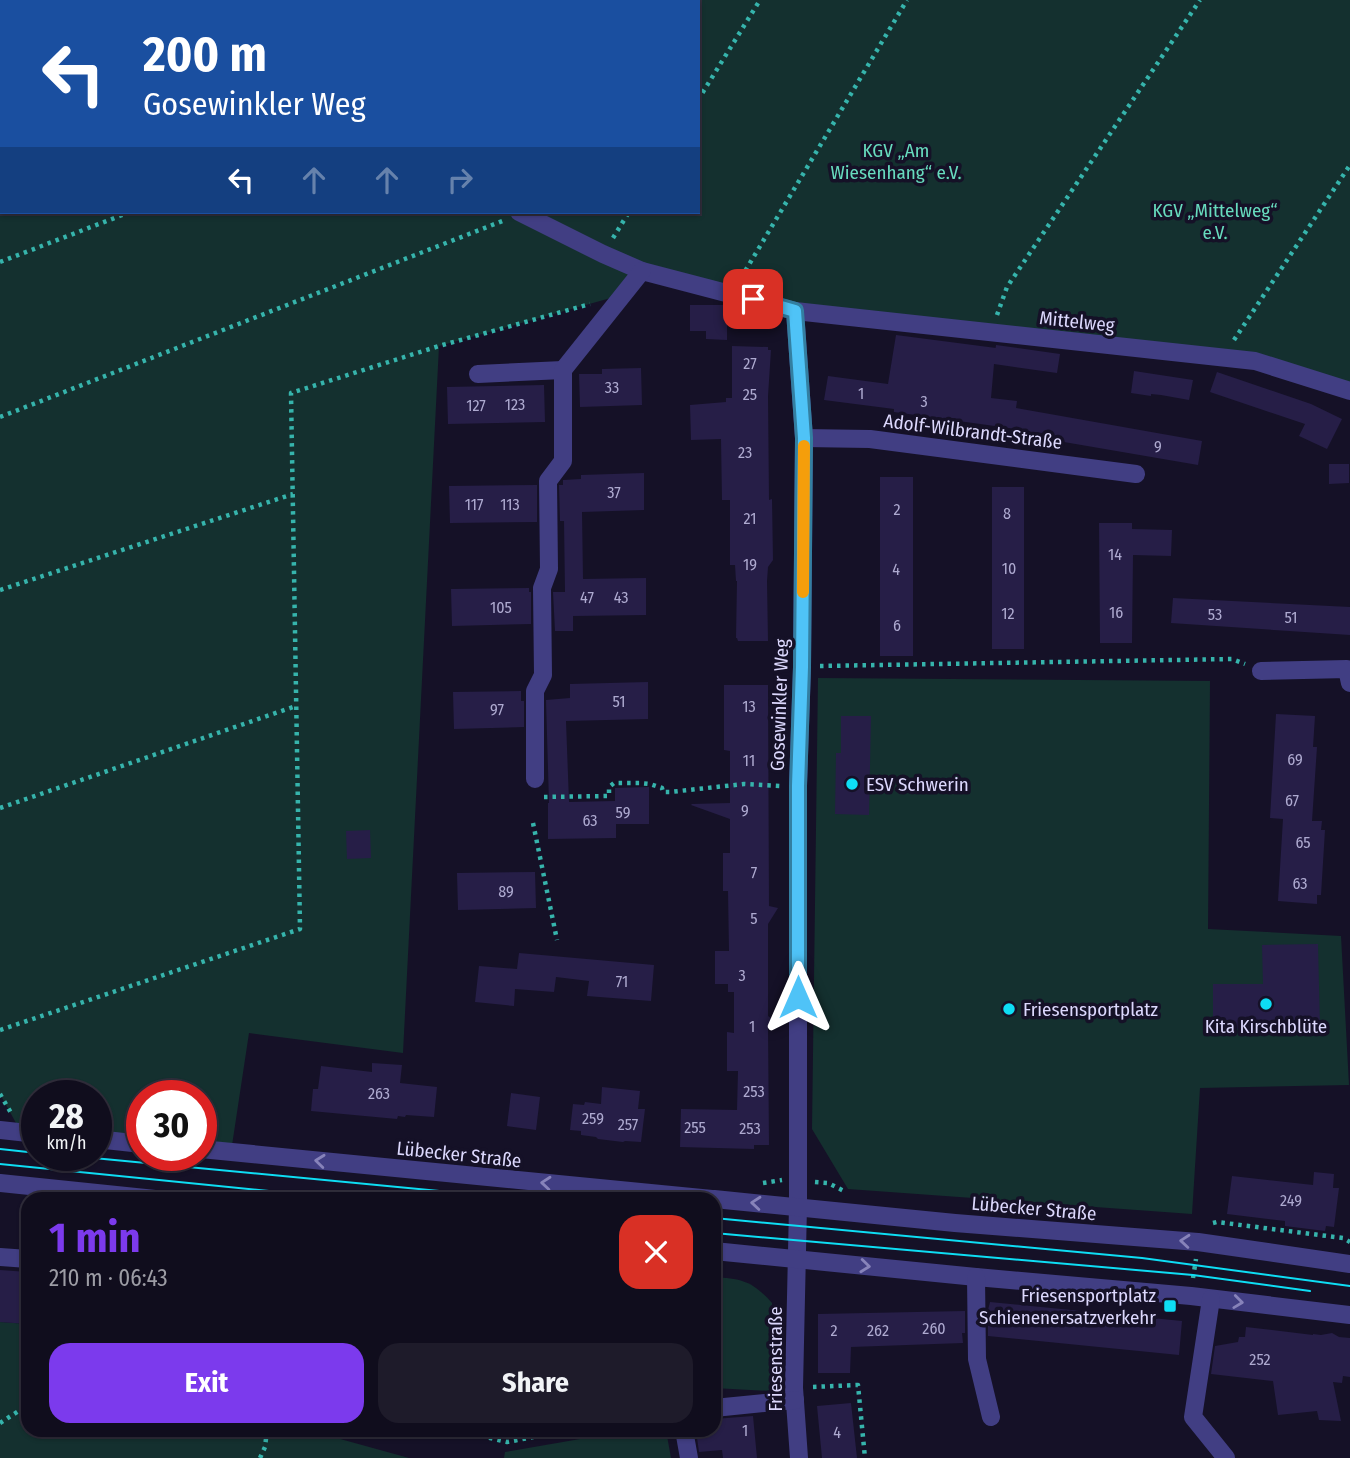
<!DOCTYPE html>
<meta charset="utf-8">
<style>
body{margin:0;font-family:"Fira Sans Condensed",sans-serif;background:#1e1b2a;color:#f1f3f6;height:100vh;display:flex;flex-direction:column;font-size:26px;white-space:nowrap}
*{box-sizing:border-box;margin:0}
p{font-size:23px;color:#9c9ca4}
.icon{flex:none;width:38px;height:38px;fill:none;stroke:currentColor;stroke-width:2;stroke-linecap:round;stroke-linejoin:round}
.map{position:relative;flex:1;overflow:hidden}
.details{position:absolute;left:21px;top:1192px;width:700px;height:245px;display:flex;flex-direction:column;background:#100d1d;border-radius:21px;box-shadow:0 2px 5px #0004,0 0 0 2px #302d3b}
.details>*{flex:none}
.guide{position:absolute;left:0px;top:0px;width:700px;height:214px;box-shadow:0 2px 5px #0004,0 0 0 2px #302d3b;background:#1a4fa0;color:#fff;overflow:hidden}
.speed{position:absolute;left:21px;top:1080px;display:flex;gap:14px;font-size:35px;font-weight:700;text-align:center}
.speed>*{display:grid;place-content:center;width:91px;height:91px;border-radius:50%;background:#100d1d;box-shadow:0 2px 5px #0004,0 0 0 2px #302d3b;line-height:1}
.speed small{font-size:18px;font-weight:400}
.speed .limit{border:10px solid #d22;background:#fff;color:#111}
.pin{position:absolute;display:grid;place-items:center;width:60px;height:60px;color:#fff;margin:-30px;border-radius:14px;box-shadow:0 4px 10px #0006}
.me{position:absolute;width:77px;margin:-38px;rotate:0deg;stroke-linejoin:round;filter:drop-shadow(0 0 5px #0008)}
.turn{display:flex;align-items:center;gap:24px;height:147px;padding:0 28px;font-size:32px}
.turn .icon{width:91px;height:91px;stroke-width:2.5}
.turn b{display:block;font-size:49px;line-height:60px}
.lanes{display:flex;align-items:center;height:66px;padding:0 28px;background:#0003;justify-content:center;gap:35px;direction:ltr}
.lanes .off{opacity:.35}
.round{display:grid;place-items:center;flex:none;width:74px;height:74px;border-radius:21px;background:#1e1b2a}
.headline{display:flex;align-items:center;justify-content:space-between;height:119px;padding:0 28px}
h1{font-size:42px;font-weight:700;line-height:52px;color:#7c3aed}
.cta{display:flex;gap:14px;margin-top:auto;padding:14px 28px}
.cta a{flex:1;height:80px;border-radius:21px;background:#7c3aed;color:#fff;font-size:28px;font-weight:700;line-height:80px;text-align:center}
.cta a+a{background:#1e1b2a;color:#f1f3f6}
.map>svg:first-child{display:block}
.green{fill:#14302f}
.building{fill:#261e47}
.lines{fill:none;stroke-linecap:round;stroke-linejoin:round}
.path{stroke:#36b4ac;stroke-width:4.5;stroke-dasharray:3.5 5;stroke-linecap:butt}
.minor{stroke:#413e83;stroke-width:18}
.tram{stroke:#0eddf4;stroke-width:2}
.oneway{stroke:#8783ba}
.route-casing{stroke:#337fa1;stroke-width:18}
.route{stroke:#4fc3f7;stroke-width:12}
.slow{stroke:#f59e0b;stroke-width:12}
.poi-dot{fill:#0eddf4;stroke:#151127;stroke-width:2.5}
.labels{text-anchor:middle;stroke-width:7;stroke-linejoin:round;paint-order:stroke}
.number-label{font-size:16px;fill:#aeaad0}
.park-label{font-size:19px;fill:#67dbbe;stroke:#151127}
.street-label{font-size:19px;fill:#dcd8fd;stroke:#151127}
.poi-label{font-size:19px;fill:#dcd8fd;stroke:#151127;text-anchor:start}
</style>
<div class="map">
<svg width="1350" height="1458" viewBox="0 0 1350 1458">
<rect width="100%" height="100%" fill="#151127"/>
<!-- green -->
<g class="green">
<polygon points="0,0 1350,0 1350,391 1255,361 795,311 642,271 625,294 439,346 403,1053 249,1033 231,1152 201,1149 201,1096 142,1096 142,1144 96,1139 96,1096 37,1096 37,1134 21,1132 0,1094 0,180 2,180 2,212 698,212 698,2 2,2 2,93 0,94"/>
<polygon points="818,678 1210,681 1208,929 1341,936 1349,1085 1200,1088 1192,1214 848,1189 812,1129"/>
<path d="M714 1277C743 1279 752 1281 772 1303L771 1391 714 1388Z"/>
<polygon points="0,1322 28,1324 28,1430 334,1430 333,1437 409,1458 0,1458"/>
<polygon points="632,1430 666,1430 671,1458 504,1458 505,1452"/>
</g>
<!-- building -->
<g class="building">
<polygon points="690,305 727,305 727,340 706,339 706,331 690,331"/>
<polygon points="896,335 996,348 995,353 996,345 1060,354 1057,373 994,364 991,398 1017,401 1016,408 1202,441 1198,465 1029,436 1030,431 894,412 894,409 824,400 828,376 888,384"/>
<polygon points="732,346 768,347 768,350 771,350 768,396 769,500 772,499 773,560 768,567 767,581 768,641 738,641 737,638 736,638 737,581 736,581 735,565 730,565 730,500 722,500 721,439 691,440 690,405 726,402 726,398 732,398"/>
<polygon points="641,368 642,405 580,407 579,374 602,374 602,369"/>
<polygon points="1134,371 1193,380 1189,400 1161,395 1151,394 1151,396 1131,393"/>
<polygon points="1217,372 1311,404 1342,419 1327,449 1299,436 1305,424 1210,392"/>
<polygon points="544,385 545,422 448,424 447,387"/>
<polygon points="1329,464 1349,464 1349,483 1329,484"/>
<polygon points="644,473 644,510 582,512 583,579 646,578 646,615 573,616 573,631 555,631 553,592 565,592 564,521 560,521 559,485 563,485 563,480 581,479 581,475"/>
<rect x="880" y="477" width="33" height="179"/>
<polygon points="537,485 537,522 450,523 449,486"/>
<rect x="992" y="487" width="32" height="162"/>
<polygon points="1099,523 1132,523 1132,529 1172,530 1171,556 1133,555 1132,643 1100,643"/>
<polygon points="529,588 529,592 531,592 531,624 452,626 451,589"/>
<polygon points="1173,598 1350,607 1350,635 1171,623"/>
<polygon points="648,682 648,719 566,721 569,802 615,801 615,788 649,787 649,824 616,824 616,838 548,839 548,803 549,803 546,700 570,698 570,684"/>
<polygon points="724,685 768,685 769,906 778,908 768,924 768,1016 775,1021 768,1027 769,1145 754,1145 754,1149 680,1147 681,1109 737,1110 738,1071 727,1071 727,1032 734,1033 734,992 728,992 728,984 715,984 715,951 729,951 728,891 723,891 723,853 730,853 730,819 691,805 692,804 730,803 730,751 724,750"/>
<polygon points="521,691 521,701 524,701 524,727 454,729 453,692"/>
<polygon points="1276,714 1315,716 1313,747 1317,747 1312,821 1322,821 1321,830 1325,830 1321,895 1317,895 1317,904 1278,901 1283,819 1270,818"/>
<polygon points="841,716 871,716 869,815 835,814 836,753 841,753"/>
<polygon points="370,830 371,858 347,859 346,831"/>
<polygon points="535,872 536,908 458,910 457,873"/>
<polygon points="1318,944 1320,1027 1213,1029 1213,984 1263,984 1262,945"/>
<polygon points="519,953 654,965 651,1001 587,996 589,981 556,977 554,992 515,989 514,1006 475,1002 479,966 517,969"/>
<polygon points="372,1063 402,1065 400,1083 437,1087 434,1117 406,1115 405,1117 398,1116 397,1119 311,1111 313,1089 318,1089 321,1066 372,1072"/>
<polygon points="602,1087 640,1091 638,1109 645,1109 641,1142 625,1141 623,1142 598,1139 596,1137 581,1135 581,1131 570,1130 573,1104 584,1105 585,1102 601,1104"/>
<polygon points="511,1093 540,1097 536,1130 507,1126"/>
<polygon points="1314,1172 1334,1174 1333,1188 1339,1188 1334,1227 1326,1226 1325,1231 1285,1226 1285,1221 1227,1214 1232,1176 1313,1185"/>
<polygon points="0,1270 28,1272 28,1324 0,1322"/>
<polygon points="990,1302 1182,1321 1179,1355 988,1336 988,1310"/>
<polygon points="965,1311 965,1333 962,1333 963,1343 851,1347 850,1373 818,1373 818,1314"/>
<polygon points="1246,1327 1313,1335 1313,1334 1321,1335 1332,1333 1339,1337 1350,1338 1350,1377 1343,1376 1342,1383 1333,1382 1341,1421 1319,1420 1317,1411 1278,1415 1273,1381 1211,1374 1215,1346 1238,1342 1239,1337 1245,1337"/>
<polygon points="851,1403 857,1458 822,1458 817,1406"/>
<polygon points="753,1416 757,1458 723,1458 722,1450 699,1452 696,1430 714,1430 714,1419"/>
</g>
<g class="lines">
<!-- path -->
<g class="path">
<polyline points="356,2 357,0"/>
<polyline points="489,2 490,0"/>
<polyline points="0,94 2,93"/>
<polyline points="698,100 760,0"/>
<polyline points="613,238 629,212"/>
<polyline points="0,262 130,212"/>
<polyline points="741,278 907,0"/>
<polyline points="997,315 1007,287 1200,0"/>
<polyline points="1234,340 1350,165"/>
<polyline points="0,417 505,220"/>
<polyline points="0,590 293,494"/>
<polyline points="820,666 1232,659 1245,664"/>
<polyline points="544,797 609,796 609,787 614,783 640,783 650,784 662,788 663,792 670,792 744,784 780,786"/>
<polyline points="0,808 296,706"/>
<polyline points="533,823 557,940"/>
<polyline points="0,1030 300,929 291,393 439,346 590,304"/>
<polyline points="0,1094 11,1113"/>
<polyline points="815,1182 828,1183 846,1192"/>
<polyline points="763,1183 782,1180"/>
<polyline points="1213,1223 1217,1222 1343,1238 1350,1242"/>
<polyline points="1193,1278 1196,1259"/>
<polyline points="813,1387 858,1385 865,1458"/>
<polyline points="0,1423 28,1405"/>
<polyline points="456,1430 507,1442 571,1430"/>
<polyline points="260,1458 265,1447 267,1430"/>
</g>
<!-- minor -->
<g class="minor">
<polyline points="221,0 223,2"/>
<polyline points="519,212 603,254 642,271 795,311 1255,361 1350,391"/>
<polyline points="795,311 804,438 802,667 798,786 798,1206 794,1388 799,1458"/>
<polyline points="478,374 563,370"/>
<polyline points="804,438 870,439 1136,474"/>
<polyline points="1261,671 1347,669 1350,683"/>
<polyline points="535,779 535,691 543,675 542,588 549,569 548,481 563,461 563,370 642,271"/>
<polyline points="0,1130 37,1134"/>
<polyline points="96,1139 142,1144"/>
<polyline points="201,1149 712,1199"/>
<polyline points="0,1183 155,1199"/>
<polyline points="714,1199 955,1223 1198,1242 1350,1264"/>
<polyline points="714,1251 976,1277 1191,1296 1350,1315"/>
<polyline points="0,1257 28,1259"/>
<polyline points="976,1277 977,1359 991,1417"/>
<polyline points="1211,1299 1193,1417 1226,1458"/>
<polyline points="714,1408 795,1400"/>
<polyline points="684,1430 689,1458"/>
</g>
<!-- tram -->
<g class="tram">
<polyline points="0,1149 37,1153"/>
<polyline points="62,1155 524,1199"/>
<polyline points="0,1164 349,1199"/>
<polyline points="714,1218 1142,1258 1350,1286"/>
<polyline points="714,1233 1193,1275 1310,1291"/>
</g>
</g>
<!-- one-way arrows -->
<defs><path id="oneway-chevron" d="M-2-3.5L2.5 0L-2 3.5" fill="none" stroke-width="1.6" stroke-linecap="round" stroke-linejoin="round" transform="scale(1.75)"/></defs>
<g class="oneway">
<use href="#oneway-chevron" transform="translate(320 1161) rotate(-174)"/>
<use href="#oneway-chevron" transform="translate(546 1183) rotate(-175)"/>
<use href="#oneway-chevron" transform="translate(756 1203) rotate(-175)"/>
<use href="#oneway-chevron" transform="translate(1185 1241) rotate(-175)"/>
<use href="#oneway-chevron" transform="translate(865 1266) rotate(6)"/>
<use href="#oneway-chevron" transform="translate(1238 1302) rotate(7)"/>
</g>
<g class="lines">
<defs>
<polyline id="route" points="753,299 795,311 804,438 802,667 798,786 798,997"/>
</defs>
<!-- route casing -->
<use href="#route" class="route-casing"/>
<!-- route -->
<use href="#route" class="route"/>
<!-- slow -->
<polyline class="slow" points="803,592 804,446"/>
</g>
<!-- markers -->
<g class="poi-dot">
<circle cx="852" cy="784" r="7"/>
<circle cx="1266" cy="1004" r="7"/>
<circle cx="1009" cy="1009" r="7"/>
<rect x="1163" y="1299" width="14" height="14" rx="3.5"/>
</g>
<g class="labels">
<!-- number labels -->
<g class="number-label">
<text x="750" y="369">27</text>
<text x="612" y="393">33</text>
<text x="861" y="399">1</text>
<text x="750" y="400">25</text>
<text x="924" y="407">3</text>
<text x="515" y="410">123</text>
<text x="476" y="411">127</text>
<text x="1158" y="452">9</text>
<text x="745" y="458">23</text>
<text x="614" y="498">37</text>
<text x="474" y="510">117</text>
<text x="510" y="510">113</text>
<text x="897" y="515">2</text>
<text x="1007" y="519">8</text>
<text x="750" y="524">21</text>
<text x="1115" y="560">14</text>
<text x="750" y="570">19</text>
<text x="1009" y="574">10</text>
<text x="896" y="575">4</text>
<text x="587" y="603">47</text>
<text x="621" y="603">43</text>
<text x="501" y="613">105</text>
<text x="1116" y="618">16</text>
<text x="1008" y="619">12</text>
<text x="1215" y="620">53</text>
<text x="1291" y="623">51</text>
<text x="897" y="631">6</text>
<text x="619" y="707">51</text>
<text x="749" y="712">13</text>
<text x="497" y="715">97</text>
<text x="1295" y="765">69</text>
<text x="749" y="766">11</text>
<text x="1292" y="806">67</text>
<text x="745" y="816">9</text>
<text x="623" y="818">59</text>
<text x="590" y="826">63</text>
<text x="1303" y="848">65</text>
<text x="754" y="878">7</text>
<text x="1300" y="889">63</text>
<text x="506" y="897">89</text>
<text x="754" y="924">5</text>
<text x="742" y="981">3</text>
<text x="622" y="987">71</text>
<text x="752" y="1032">1</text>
<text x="754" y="1097">253</text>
<text x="379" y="1099">263</text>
<text x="593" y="1124">259</text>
<text x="628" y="1130">257</text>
<text x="695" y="1133">255</text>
<text x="750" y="1134">253</text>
<text x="1291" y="1206">249</text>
<text x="934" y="1334">260</text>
<text x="834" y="1336">2</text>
<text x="878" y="1336">262</text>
<text x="1260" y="1365">252</text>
<text x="745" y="1436">1</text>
<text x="837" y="1438">4</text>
</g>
<!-- park labels -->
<g class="park-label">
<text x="896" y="157">KGV „Am<tspan x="896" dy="22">Wiesenhang“ e.V.</tspan></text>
<text x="1215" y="217">KGV „Mittelweg“<tspan x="1215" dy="22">e.V.</tspan></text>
</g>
<!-- street labels -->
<g class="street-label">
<text transform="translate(1077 321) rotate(6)" y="7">Mittelweg</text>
<text transform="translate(973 431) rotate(7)" y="7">Adolf-Wilbrandt-Straße</text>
<text transform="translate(779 705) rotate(-88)" y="7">Gosewinkler Weg</text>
<text transform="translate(459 1154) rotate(6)" y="7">Lübecker Straße</text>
<text transform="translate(1034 1208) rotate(5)" y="7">Lübecker Straße</text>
<text transform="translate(775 1359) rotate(-90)" y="7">Friesenstraße</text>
</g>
<!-- poi labels -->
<g class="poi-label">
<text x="866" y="791">ESV Schwerin</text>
<text x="1023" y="1016">Friesensportplatz</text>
<text x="1266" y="1033" text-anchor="middle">Kita Kirschblüte</text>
<text x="1156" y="1302" text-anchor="end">Friesensportplatz<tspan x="1156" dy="22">Schienenersatzverkehr</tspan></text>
</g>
</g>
</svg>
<div class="speed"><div>28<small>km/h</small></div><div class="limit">30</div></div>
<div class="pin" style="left:753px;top:299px;background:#d93025"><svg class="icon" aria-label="arrive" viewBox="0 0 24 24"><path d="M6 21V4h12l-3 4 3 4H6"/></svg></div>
<svg class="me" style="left:798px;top:997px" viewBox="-20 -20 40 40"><path d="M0-17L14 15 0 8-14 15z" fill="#4fc3f7" stroke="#fff" stroke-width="4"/></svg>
<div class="guide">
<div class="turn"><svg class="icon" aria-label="left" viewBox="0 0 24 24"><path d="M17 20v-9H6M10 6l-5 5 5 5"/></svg><div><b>200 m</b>Gosewinkler Weg</div></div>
<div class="lanes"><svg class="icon" aria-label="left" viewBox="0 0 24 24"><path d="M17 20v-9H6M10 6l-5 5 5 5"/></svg><svg class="icon off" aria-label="ahead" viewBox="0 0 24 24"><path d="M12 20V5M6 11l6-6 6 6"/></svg><svg class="icon off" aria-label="ahead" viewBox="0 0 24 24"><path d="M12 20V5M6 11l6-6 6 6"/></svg><svg class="icon off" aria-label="right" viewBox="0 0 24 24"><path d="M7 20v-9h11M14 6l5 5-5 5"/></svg></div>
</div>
<section class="details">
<div class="headline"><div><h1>1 min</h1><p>210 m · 06:43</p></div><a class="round" style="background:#d93025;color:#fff"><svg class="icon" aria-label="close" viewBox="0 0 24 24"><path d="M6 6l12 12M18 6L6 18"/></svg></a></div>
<div class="cta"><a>Exit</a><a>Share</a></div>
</section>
</div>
